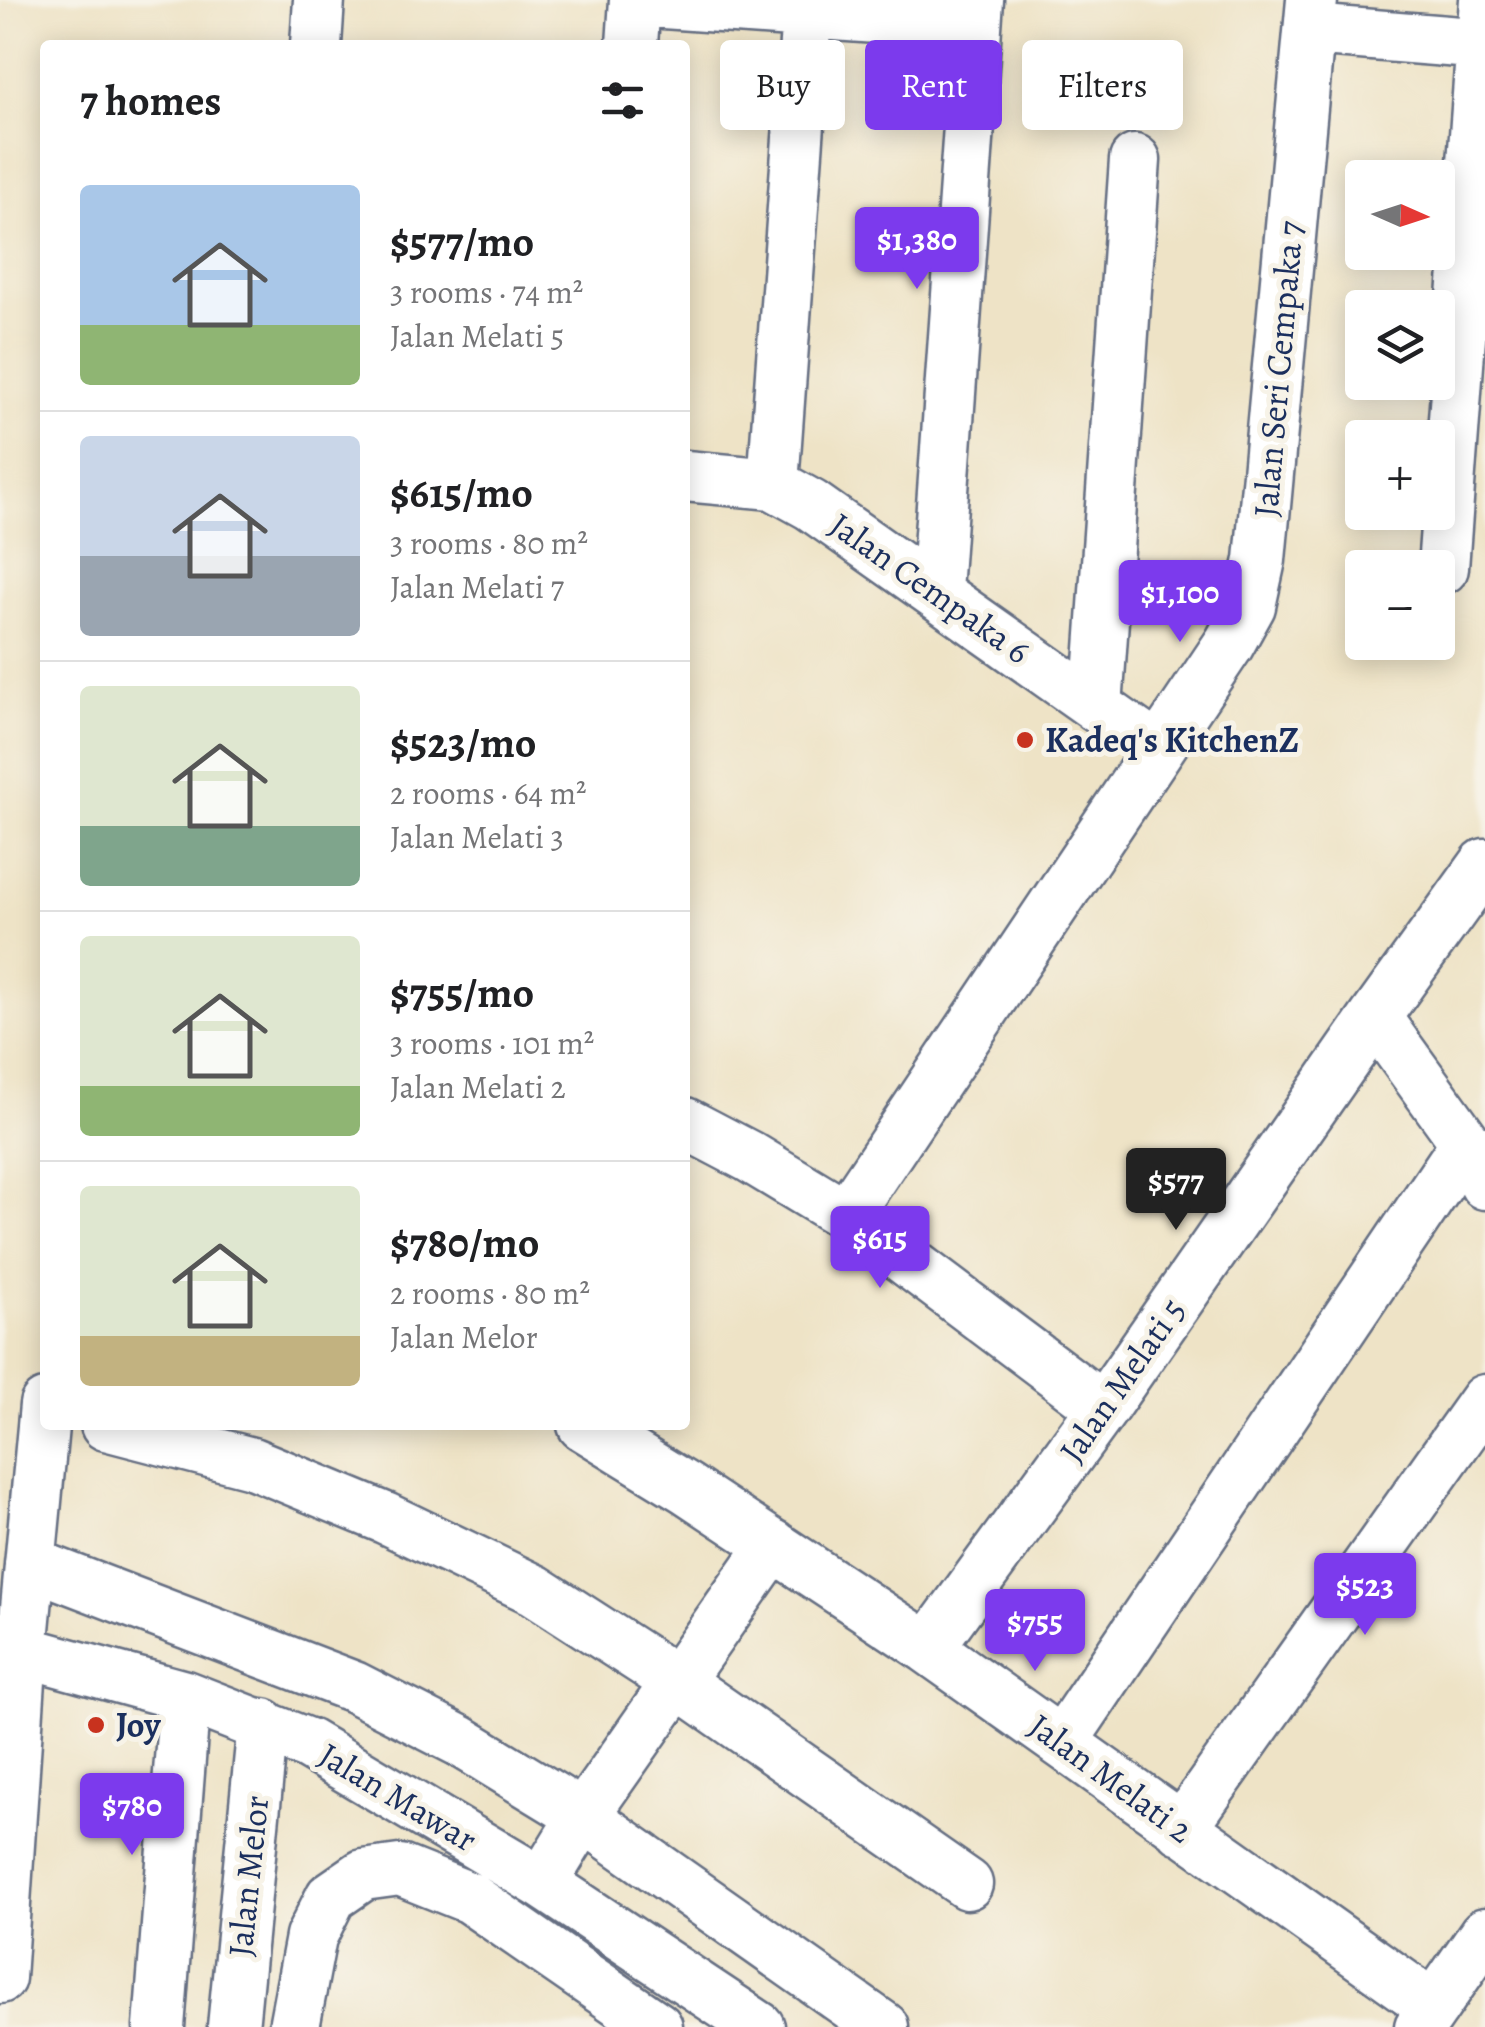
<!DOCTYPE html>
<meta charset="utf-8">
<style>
:root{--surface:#fff;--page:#f2f2f2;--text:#202124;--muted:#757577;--line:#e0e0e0;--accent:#7c3aed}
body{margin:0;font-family:Alegreya,serif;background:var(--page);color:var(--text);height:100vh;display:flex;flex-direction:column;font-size:38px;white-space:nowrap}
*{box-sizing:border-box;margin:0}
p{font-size:32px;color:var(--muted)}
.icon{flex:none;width:55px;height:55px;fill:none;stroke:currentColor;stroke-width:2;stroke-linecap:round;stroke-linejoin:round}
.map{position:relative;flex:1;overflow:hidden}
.details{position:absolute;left:40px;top:40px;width:650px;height:1390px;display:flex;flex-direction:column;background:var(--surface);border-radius:10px;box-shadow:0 5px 25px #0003}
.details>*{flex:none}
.guide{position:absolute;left:720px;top:40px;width:615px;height:90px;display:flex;gap:20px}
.needle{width:65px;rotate:93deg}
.buttons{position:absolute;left:1345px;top:160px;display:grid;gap:20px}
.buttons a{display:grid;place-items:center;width:110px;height:110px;border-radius:10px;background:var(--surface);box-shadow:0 5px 25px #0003;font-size:50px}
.price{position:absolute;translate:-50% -85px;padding:0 22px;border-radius:10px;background:var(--accent);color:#fff;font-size:32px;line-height:65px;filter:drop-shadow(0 2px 5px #0008)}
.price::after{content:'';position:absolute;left:50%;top:60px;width:30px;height:22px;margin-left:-15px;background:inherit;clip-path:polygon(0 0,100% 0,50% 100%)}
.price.selected{background:#222;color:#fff}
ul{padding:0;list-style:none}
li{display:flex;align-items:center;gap:30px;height:250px;padding:0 40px}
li+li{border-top:2px solid var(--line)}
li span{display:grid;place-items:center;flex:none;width:280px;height:200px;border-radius:10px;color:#555}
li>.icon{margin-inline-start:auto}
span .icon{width:120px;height:120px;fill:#fffc;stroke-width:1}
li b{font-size:42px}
h2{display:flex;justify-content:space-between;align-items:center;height:120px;padding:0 40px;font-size:42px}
.tag{padding:0 35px;border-radius:10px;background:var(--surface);box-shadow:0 5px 25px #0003;font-size:35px;line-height:90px}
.tag.selected{background:var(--accent);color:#fff}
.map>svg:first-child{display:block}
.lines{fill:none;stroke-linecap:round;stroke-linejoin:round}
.minor-casing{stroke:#656e82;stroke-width:55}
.minor{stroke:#fff;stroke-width:50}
.poi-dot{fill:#c8321e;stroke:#f7f3e8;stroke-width:4}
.labels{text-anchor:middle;stroke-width:10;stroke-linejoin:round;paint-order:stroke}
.street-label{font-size:35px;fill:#1b2f5e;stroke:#f7f3e8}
.poi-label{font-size:35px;font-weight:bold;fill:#1b2f5e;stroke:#f7f3e8;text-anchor:start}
</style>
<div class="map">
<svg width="1485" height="2027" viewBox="0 0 1485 2027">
<rect width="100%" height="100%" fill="#f7f3e8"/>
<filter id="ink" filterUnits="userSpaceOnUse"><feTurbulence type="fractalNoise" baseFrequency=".01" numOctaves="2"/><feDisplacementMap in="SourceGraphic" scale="20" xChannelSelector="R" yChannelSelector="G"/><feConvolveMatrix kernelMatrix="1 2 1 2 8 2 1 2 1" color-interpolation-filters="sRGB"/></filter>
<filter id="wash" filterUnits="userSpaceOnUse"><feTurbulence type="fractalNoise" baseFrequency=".0048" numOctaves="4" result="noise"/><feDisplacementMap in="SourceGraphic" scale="40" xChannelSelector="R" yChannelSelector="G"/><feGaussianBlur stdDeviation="2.25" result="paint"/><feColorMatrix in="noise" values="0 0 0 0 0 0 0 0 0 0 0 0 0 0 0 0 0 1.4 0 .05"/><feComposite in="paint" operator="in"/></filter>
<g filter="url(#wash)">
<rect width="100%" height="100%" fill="#eee3c6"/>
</g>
<g filter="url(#ink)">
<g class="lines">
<g class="minor-casing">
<path id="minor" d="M635,1L976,25
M1310,30L1485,44
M316,45L319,0
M632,45L635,0
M685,476L773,484L811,505L1157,749
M773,484L808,0
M1443,568L1485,0
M936,590L978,0
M1097,707L1135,160
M1375,1017L1466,1143L1485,1184
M685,1123L750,1157L846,1215L1103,1408
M846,1215L1229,644L1250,606L1260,560L1312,0
M106,1425L252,1463L385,1518L535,1590L676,1681L967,1884
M583,1425L686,1488L928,1648L1434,2007
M30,1563L354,1687L460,1741L583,1816L883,2027
M0,1648L22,1651L185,1696L308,1744L542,1883L759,2027
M928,1648L1103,1408L1375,1017L1485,864
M1062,1742L1466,1143
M1181,1829L1485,1400
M542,1883L583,1816L773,1545
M0,1978L22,1651L45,1405
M159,2027L185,1696
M233,2027L263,1724
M294,2027L311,1937L331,1897L363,1875L400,1870L470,1898L657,2027
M1420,2027L1485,1933"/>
</g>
<use href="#minor" class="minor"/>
</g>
</g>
<g class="poi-dot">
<circle cx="1025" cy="740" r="10"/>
<circle cx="96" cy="1725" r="10"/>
</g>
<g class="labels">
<g class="street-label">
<text transform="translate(1278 369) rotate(-85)" y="12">Jalan Seri Cempaka 7</text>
<text transform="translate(930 588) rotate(35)" y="12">Jalan Cempaka 6</text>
<text transform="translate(1122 1380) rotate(-55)" y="12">Jalan Melati 5</text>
<text transform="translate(1111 1778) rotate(36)" y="12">Jalan Melati 2</text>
<text transform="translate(398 1797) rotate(31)" y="12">Jalan Mawar</text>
<text transform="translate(248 1876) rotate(-84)" y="12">Jalan Melor</text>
</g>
<g class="poi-label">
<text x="1045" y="752">Kadeq's KitchenZ</text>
<text x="116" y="1737">Joy</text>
</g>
</g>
</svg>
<div class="buttons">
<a><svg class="needle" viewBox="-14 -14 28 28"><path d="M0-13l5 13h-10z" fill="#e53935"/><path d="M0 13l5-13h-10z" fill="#757577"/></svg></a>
<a><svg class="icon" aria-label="layers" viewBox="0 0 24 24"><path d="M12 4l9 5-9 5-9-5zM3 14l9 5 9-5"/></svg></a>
<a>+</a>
<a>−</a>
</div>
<b class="price" style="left:917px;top:292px">$1,380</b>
<b class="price" style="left:1180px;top:645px">$1,100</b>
<b class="price selected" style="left:1176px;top:1233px">$577</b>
<b class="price" style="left:880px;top:1291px">$615</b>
<b class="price" style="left:1365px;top:1638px">$523</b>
<b class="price" style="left:1035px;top:1674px">$755</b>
<b class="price" style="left:132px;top:1858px">$780</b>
<div class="guide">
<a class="tag">Buy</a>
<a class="tag selected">Rent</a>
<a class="tag">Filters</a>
</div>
<section class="details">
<h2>7 homes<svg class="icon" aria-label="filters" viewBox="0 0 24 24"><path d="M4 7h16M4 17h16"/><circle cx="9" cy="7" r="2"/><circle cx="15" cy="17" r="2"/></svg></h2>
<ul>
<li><span style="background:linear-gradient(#a9c7e8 70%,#8fb573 0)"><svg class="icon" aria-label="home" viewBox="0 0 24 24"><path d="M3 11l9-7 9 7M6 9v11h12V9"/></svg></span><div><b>$577/mo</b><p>3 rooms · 74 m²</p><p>Jalan Melati 5</p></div></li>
<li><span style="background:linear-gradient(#c9d6e8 60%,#9aa5b1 0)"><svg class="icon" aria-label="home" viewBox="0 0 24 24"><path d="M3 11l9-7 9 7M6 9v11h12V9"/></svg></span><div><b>$615/mo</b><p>3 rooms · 80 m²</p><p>Jalan Melati 7</p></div></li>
<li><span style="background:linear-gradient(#dfe7d0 70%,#7fa58c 0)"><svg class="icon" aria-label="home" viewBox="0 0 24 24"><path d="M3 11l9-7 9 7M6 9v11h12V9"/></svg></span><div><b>$523/mo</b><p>2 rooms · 64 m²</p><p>Jalan Melati 3</p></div></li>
<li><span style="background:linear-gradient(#dfe7d0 75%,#8fb573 0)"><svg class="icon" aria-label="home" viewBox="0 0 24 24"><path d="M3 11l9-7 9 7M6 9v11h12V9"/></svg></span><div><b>$755/mo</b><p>3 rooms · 101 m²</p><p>Jalan Melati 2</p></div></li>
<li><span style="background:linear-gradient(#dfe7d0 75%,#c2b280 0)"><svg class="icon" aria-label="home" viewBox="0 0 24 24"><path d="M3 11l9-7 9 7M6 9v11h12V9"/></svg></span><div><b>$780/mo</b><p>2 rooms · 80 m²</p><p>Jalan Melor</p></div></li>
</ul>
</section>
</div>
